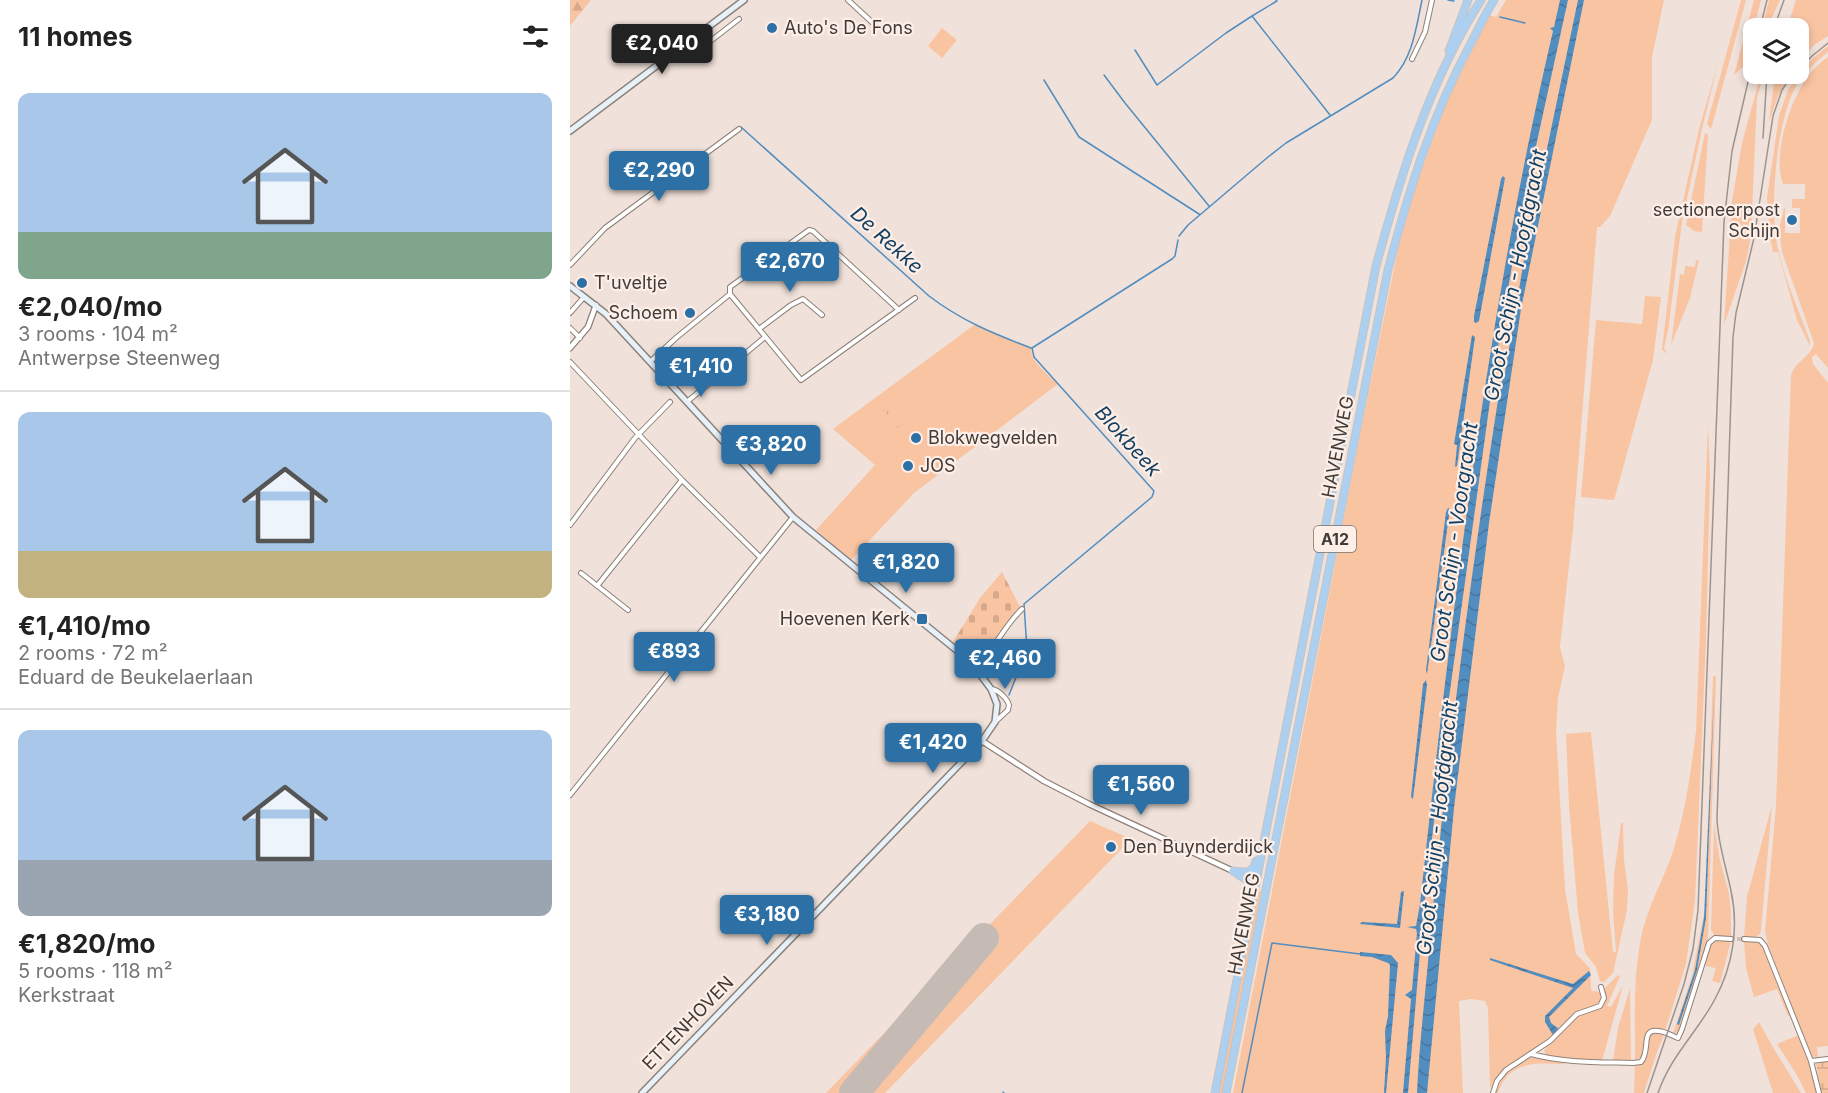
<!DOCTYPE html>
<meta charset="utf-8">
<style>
:root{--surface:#fff;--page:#f6f6f6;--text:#222;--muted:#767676;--line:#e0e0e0;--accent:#2d70a5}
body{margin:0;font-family:Inter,sans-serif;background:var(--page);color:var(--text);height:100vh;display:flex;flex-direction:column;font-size:22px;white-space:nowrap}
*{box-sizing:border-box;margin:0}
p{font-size:20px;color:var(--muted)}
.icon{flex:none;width:33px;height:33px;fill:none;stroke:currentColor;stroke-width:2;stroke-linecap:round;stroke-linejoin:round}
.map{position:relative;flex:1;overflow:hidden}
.panel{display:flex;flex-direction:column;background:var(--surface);width:570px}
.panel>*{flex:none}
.controls{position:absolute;left:1173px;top:18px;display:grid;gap:12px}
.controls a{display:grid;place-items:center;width:66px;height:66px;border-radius:12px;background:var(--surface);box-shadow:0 3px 9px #0003;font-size:30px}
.price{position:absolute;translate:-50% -51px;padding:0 14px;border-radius:6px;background:var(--accent);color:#fff;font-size:20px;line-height:39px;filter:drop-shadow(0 2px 3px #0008)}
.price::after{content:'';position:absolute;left:50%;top:36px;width:18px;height:14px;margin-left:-9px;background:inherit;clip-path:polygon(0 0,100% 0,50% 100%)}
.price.on{background:#222;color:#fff}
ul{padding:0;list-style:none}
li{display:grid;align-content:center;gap:12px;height:318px;padding:0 18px}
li+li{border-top:2px solid var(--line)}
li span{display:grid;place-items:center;height:186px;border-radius:12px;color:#555}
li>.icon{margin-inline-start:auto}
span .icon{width:108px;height:108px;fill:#fffc;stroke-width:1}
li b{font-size:26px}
h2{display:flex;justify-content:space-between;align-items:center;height:72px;padding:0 18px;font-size:26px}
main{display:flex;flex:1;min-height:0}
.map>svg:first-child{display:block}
.grass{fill:#f9c4a2}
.forest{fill:url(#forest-firs)}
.wetland{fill:url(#wetland-marsh)}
.cemetery{fill:url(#cemetery-stones)}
.park{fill:url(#park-tufts)}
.water{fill:url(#water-waves)}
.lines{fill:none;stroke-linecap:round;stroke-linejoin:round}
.stream{stroke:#528dc0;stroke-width:1.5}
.runway{stroke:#c6bab4;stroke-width:30}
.minor-tunnel{stroke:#cdc1ba;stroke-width:4;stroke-dasharray:4 2;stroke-linecap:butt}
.minor-casing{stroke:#8d8179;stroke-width:6}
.tertiary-casing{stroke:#8d8179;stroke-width:7}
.secondary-casing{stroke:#8d8179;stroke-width:8}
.motorway-casing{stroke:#c6c4c3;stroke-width:9}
.minor{stroke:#fff;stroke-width:4}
.tertiary{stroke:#fff;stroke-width:4.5}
.secondary{stroke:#e6f1fa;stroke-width:5}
.motorway{stroke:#add0f0;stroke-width:7}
.rail{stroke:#9d938d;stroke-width:1.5}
.poi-dot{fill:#2d70a5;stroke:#fdefe7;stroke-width:2}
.labels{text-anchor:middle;stroke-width:4.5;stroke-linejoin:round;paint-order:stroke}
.shield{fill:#fdefe7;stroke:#79716c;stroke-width:1.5}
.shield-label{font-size:16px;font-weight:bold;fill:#403b38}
.poi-label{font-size:18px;fill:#403b38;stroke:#fdefe7;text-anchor:start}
.street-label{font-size:18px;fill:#403b38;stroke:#fdefe7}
.water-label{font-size:20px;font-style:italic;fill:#134063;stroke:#fdefe7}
</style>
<main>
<section class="panel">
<h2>11 homes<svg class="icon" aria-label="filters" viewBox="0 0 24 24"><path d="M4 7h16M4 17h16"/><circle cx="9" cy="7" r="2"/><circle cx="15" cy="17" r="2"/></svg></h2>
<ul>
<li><span style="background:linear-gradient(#a9c7e8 75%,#7fa58c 0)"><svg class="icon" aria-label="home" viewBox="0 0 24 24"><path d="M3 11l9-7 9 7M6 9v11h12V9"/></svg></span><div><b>€2,040/mo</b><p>3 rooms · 104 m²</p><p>Antwerpse Steenweg</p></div></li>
<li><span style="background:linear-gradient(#a9c7e8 75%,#c2b280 0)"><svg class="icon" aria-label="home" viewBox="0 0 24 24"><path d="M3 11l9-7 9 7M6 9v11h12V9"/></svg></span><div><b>€1,410/mo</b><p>2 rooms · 72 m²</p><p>Eduard de Beukelaerlaan</p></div></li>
<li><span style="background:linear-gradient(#a9c7e8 70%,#9aa5b1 0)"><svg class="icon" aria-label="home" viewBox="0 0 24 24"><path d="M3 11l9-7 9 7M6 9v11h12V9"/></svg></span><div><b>€1,820/mo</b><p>5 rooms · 118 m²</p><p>Kerkstraat</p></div></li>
</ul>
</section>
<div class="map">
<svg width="1258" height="1093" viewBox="0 0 1258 1093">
<defs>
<pattern id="forest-firs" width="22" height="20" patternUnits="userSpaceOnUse" patternTransform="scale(1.5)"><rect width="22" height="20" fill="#f9c4a2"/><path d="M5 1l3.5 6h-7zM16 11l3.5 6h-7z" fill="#d6a98c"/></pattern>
<pattern id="wetland-marsh" width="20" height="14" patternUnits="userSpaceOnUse" patternTransform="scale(1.5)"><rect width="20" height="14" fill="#f9c4a2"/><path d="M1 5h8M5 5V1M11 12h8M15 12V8" fill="none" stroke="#d6a98c"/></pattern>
<pattern id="cemetery-stones" width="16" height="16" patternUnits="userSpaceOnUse" patternTransform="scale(1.5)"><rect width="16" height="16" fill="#f9c4a2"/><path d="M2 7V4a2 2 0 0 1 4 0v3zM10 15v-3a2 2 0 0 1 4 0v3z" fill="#d6a98c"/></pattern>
<pattern id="park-tufts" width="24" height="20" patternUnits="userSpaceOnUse" patternTransform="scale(1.5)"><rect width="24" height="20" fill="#f9c4a2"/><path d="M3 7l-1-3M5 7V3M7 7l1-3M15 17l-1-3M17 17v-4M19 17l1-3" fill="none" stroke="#d6a98c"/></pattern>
<pattern id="water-waves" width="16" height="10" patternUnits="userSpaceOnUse" patternTransform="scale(1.5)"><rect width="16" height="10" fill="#528dc0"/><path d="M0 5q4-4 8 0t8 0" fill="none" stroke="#45749d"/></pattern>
</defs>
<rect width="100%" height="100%" fill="#f0e2da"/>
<path class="grass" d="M936,0H1094L1082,57V120L1040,216L1030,227H1027L1003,529L990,647L995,666L988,698L986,730L995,889L1006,954L1020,968L1021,989L1022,991L1030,992L1032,998L1030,1005L1033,1006L1035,988L1048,975L1050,976L1037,1006L1041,1007L1053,985L1032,1061L977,1056L974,1051L977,1047L973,1043C953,1056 930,1067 920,1089L918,1008L915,1001L901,999L889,1001L893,1093H663L788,445L828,249L846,185L872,114L888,76L919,15L926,17Z
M1171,0H1176L1141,129L1137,124Z
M1184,0H1191L1174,66L1164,75Z
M1199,0H1210L1197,28H1192Z
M1226,0H1258V36L1244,45L1229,62L1228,28H1217Z
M372,28L387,40L372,58L358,46Z
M1258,46V52C1245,62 1232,75 1224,90C1206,126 1199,210 1208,249C1215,280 1229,311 1240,341V346L1227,320L1208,252H1203L1200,236L1197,198L1209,116L1218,90L1227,77L1243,58Z
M1258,57V368L1246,354L1242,357L1243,364L1258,383V1046L1247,1047L1248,1058L1241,1056L1198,945L1195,931L1206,806L1221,376C1224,362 1242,356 1244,343L1212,252L1209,229L1214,208H1215V233H1230V208H1222V199H1235V184H1213C1202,156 1220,100 1238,76C1243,69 1251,62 1258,57Z
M1148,63L1132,129L1112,222L1098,331L1094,348L1098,354L1092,350L1105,237L1129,129Z
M1191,74H1194L1187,97L1181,236L1176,261L1154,325L1162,201L1172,143Z
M1205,74H1220L1208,96L1199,122Z
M1135,133L1138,135L1132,232L1124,231L1116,225Z
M1126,260H1129L1120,298L1101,345L1110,274L1114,275L1115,266L1125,267Z
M1075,296L1091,297L1083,360L1044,500L1011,497L1026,320L1072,324Z
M404,325L461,348C460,362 479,375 488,384L344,493L281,560L246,530L305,465L263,429Z
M1138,425L1140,472L1136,639L1125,901L1116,964L1095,1031L1085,1028L1076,1033L1073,1055L1065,1061C1065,1020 1063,978 1071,938C1077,906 1095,878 1104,848C1116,810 1121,770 1126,731Z
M1143,676H1146L1138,939L1111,1028L1108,1033H1103L1122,976L1135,908Z
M1021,732L1043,952H1046L1043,911L1044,875L1051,823H1053L1054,860L1058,891L1057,910L1043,973L1034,982L1030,981L1026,967L1015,953L1008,913L999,805L996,734Z
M1202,805L1191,930L1190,934L1186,937H1174L1177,897Z
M520,821L561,839L315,1093H256Z
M1144,823L1149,856L1159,894L1161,912V937L1145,936L1141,930Z
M689,890L691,892L653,1093H648Z
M1145,941H1161L1150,983L1142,981L1146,968L1135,966L1141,945Z
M1174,941H1185L1191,944L1221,1015L1218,1016L1207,989L1184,997L1176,968Z
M1060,988L1061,1061H1043L1048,1028Z
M1189,1022L1204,1049L1231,1093H1203L1183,1029Z
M1083,1033L1094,1035L1087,1052L1074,1093H1064L1065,1065C1087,1060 1071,1043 1083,1033Z
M1229,1035L1240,1062L1247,1093H1236L1228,1077L1207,1044Z
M959,1057L994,1063V1064C966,1063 939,1060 928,1093H926C932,1075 943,1067 959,1057Z"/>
<path class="forest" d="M0,0H21L0,26Z"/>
<path class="wetland" d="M1258,1061V1093H1251L1246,1064Z"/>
<path class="cemetery" d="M432,572L450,607L440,619L412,660L407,661L383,642L410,598Z"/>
<path class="park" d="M323,396L340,418L328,428L310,406Z"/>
<path class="water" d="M990,0H998L950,219L925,365L874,734L853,917L838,1093H833L841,999L835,995L842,990L847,933L846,929L837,927L846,926L850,904C882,612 916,317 983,31L980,28L984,27Z
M1008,0H1014L951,309L919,523L884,808L857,1093H847C849,1049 854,1006 858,962C875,769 900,578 930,387L935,372L955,254Z
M933,176L935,178L909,321L906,323L904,322V316L931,179Z
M902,335L905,337L887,466L885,467L887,445L884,444Z
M878,508L880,509L857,674L856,670L876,512Z
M856,680L857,685L843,799L841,797L853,684Z
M1144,692L1136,918L1127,970L1109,1025L1107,1024L1125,970L1134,918Z
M834,891L830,928L790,924L792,922L827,924L831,892Z
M790,952L821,955L828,963L816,1093H814L816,1057L815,1031L818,1016L820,965L818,963L802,957L790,956Z
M920,958L1003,984L1019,971L1021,975L979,1017L981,1023L989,1029L983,1035L975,1022V1016L1003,988L920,960Z"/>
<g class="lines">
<path class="stream" d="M706,0L707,1L682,16L760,115
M878,0L884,1
M930,17L955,23
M565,50L587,85L656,33L682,16
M534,75L555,103L639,206
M474,80L509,137L629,214
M171,127L359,296C392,321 422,333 461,348
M609,236L618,225L698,157L716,143L823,78C843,57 846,28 852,0
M439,695L457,650L454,604L582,497L584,491L464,357L462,348L602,259L605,256L608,240
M433,1092L434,1093
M672,1093L702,943L790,954"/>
<path class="runway" d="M284,1093L414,938"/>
<path class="minor-tunnel" d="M1161,939H1174"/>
<g class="minor-casing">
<path id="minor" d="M278,0L305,25
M105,51L110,56L116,60L169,19
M842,59L855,32L862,0
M0,265L35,228L169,129
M160,294L231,380L345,298
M0,313L14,297
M0,328L10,338
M189,329L221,305L233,299L252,315
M81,361L107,337L160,294V287L239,230L243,231L329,310
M0,362L112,480L190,557
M118,401L195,337
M0,525L65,438L100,402
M11,573L58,610
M27,586L112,480
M405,668C424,651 433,627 452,609
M422,689C428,690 437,698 439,705L438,710L425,722
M0,795L223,517
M1174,939L1190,940L1195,946L1241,1061L1249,1093
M961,1054C995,1063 1028,1062 1063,1063L1071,1062C1081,1051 1070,1028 1088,1031C1095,1031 1102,1036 1108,1038L1112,1029L1139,943L1145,938L1161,939
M1241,1061L1258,1059
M923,1093L927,1081L936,1070L980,1041L1007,1014L1030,1006L1034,998L1031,987"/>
</g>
<g class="tertiary-casing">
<path id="tertiary" d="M0,348L18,327L26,305
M412,741L474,781L519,804L663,871"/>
</g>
<g class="secondary-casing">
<path id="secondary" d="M0,131L174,0
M0,286L36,314L223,517L401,662L421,689L427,704L425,722L412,741L72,1093"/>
</g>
<g class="motorway-casing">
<path id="motorway" d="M879,51L898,0
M663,871C674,872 683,875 686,861
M666,873L680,882L679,894
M645,1093L806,266C831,174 859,82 911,0
M656,1093L818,270C839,190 861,118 900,45C908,30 915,14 924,0"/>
</g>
<use href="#minor" class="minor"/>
<use href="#tertiary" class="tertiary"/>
<use href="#secondary" class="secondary"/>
<use href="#motorway" class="motorway"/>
<path class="rail" d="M1190,28L1197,0
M1204,28L1214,0
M1228,71L1242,56L1258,43
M1193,138L1197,74
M1077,1093L1114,984L1123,949L1128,910L1154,222L1162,151L1184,56
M1088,1093C1101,1055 1127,1033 1145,999C1163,966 1169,927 1161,891C1156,866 1148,844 1147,819L1163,337L1166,313L1184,238L1203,116L1212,90L1223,74"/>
</g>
<g class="poi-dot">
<circle cx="202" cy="28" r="6"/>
<circle cx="1222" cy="220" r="6"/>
<circle cx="12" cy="283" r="6"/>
<circle cx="120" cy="313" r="6"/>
<circle cx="346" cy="438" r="6"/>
<circle cx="338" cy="466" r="6"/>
<rect x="346" y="613" width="12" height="12" rx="3"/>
<circle cx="541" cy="847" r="6"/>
</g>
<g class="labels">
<rect class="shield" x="744" y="526" width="42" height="26" rx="4.5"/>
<g class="shield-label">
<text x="765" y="545">A12</text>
</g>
<g class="poi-label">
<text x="214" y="34">Auto's De Fons</text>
<text x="1210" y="216" text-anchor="end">sectioneerpost<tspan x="1210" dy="21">Schijn</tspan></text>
<text x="24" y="289">T'uveltje</text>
<text x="108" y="319" text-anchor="end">Schoem</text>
<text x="358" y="444">Blokwegvelden</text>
<text x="350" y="472">JOS</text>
<text x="340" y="625" text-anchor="end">Hoevenen Kerk</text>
<text x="553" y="853">Den Buynderdijck</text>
</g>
<g class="street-label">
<text transform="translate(768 447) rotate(-79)" y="6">HAVENWEG</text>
<text transform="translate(674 924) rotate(-79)" y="6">HAVENWEG</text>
<text transform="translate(118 1023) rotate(-46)" y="6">ETTENHOVEN</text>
</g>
<g class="water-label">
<text transform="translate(317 240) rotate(42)" y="7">De Rekke</text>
<text transform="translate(945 275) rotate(-79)" y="7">Groot Schijn - Hoofdgracht</text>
<text transform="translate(558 441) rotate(48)" y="7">Blokbeek</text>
<text transform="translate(884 542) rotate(-82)" y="7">Groot Schijn - Voorgracht</text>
<text transform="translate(867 828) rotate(-84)" y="7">Groot Schijn - Hoofdgracht</text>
</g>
</g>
</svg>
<div class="controls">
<a><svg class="icon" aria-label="layers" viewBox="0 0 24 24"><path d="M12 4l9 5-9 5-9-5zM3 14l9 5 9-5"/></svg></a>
</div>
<b class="price on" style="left:92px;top:75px">€2,040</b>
<b class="price" style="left:89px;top:202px">€2,290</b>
<b class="price" style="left:220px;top:293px">€2,670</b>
<b class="price" style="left:131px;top:398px">€1,410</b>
<b class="price" style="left:201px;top:476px">€3,820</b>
<b class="price" style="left:336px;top:594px">€1,820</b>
<b class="price" style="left:104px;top:683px">€893</b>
<b class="price" style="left:435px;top:690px">€2,460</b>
<b class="price" style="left:363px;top:774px">€1,420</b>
<b class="price" style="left:571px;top:816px">€1,560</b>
<b class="price" style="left:197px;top:946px">€3,180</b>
</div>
</main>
